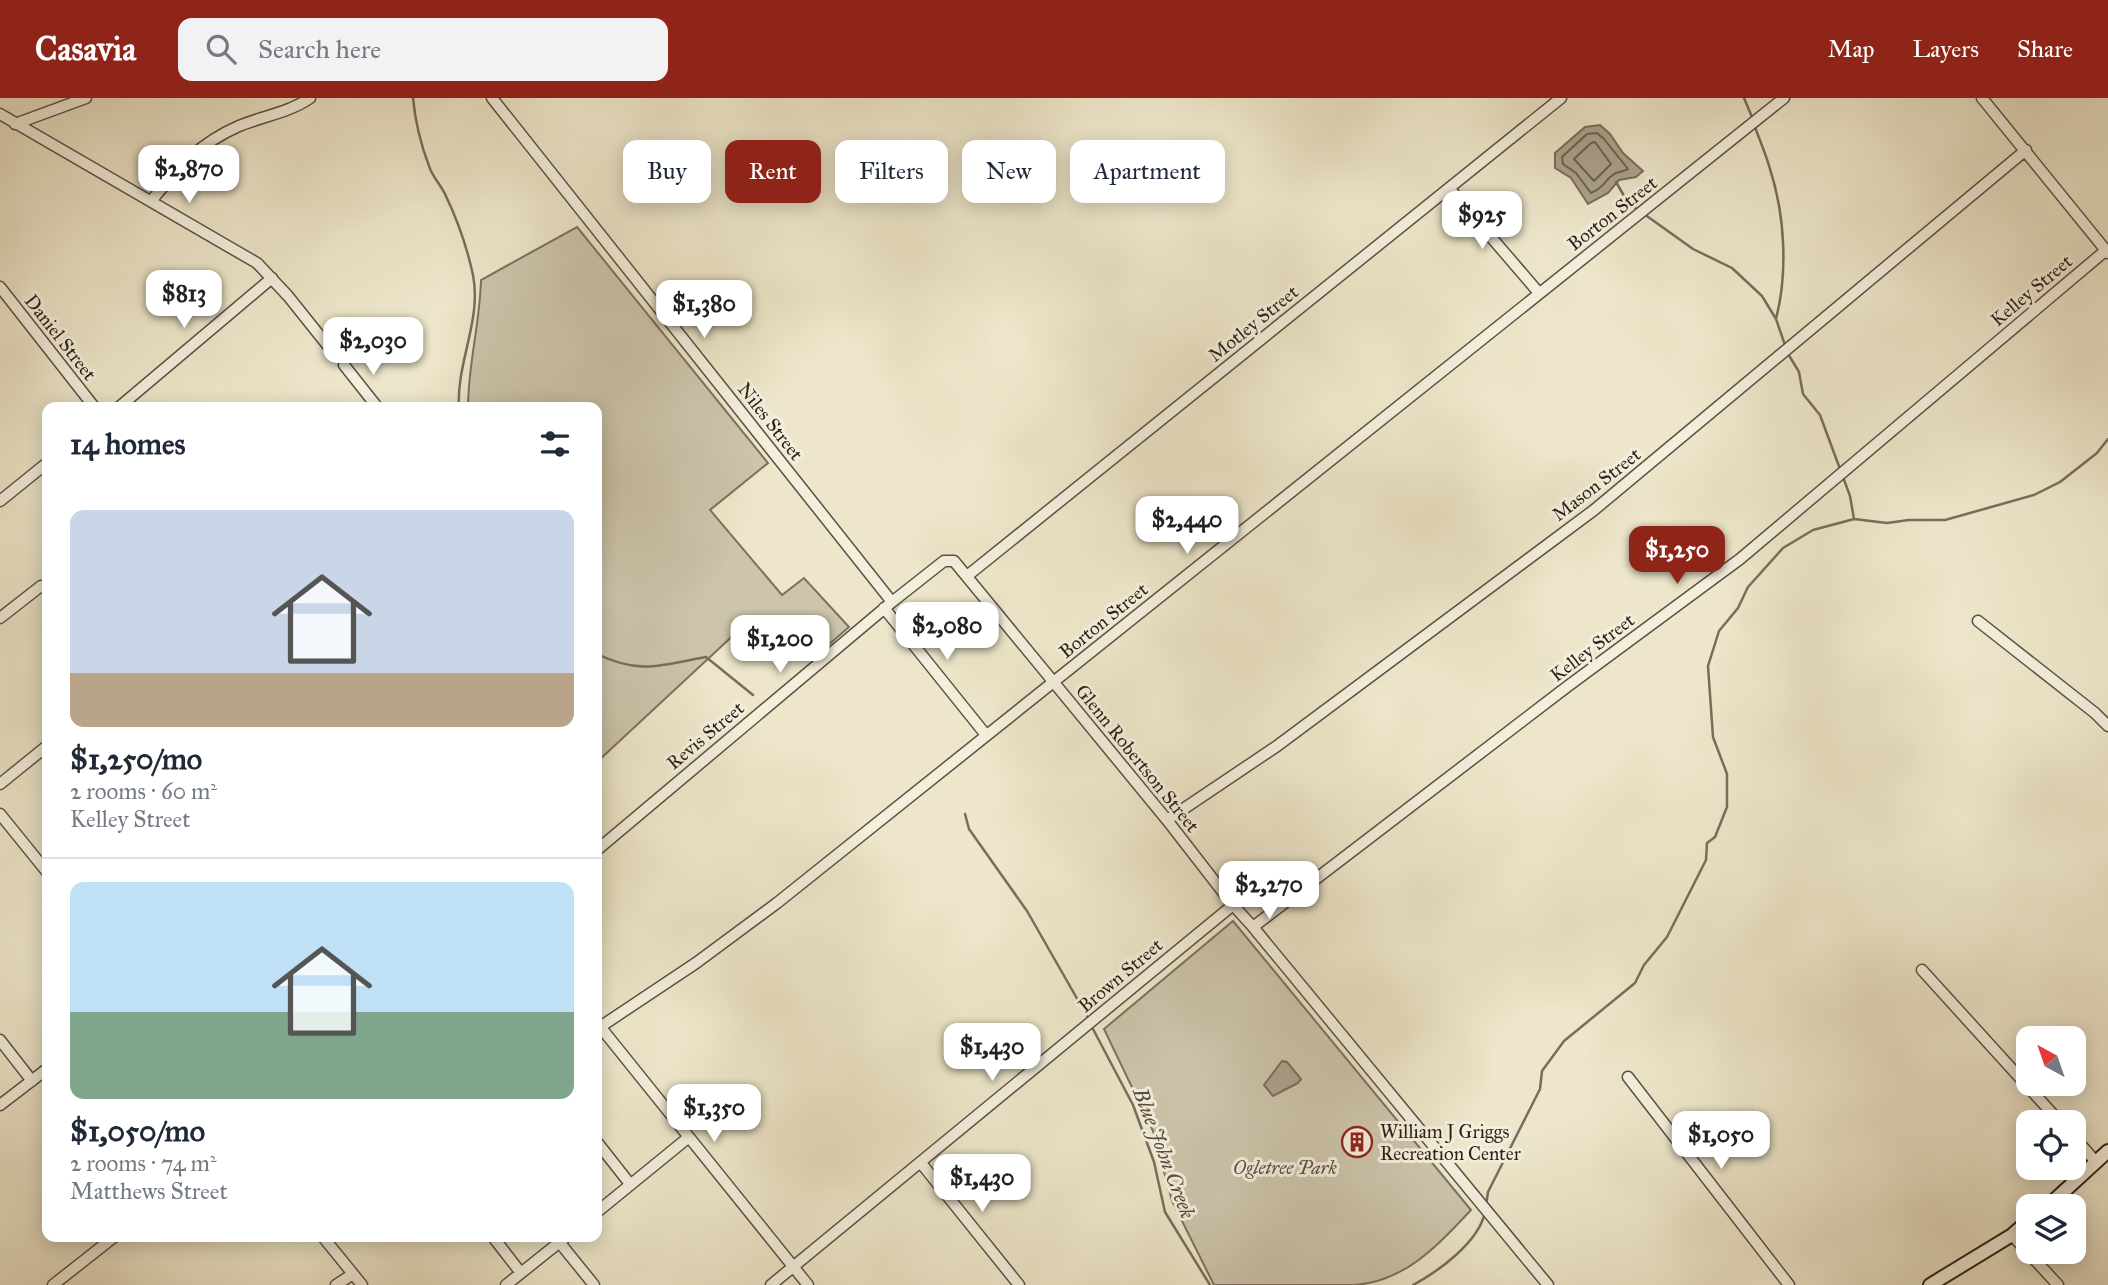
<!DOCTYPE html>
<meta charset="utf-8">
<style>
:root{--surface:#fff;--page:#f2f2f3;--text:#1f2937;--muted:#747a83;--line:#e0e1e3;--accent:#8f2418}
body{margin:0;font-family:"IM FELL Great Primer",serif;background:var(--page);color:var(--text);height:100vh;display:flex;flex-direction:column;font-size:26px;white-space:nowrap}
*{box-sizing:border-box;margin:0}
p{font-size:23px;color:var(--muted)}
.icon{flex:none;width:38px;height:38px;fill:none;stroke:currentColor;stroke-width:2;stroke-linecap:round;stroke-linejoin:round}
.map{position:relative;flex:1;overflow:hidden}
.sheet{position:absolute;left:42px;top:304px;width:560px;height:840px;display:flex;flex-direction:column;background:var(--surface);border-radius:14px;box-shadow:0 4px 18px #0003}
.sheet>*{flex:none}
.guide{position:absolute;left:623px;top:42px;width:665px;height:63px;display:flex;gap:14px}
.needle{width:46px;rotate:320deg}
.fabs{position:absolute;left:2016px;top:928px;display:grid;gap:14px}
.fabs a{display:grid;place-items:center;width:70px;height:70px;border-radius:14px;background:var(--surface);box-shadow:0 4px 18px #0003;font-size:35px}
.price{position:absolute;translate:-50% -60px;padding:0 16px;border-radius:14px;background:#fff;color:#222;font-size:23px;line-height:46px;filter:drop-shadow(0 2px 4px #0008)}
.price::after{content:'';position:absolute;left:50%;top:42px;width:21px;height:16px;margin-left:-10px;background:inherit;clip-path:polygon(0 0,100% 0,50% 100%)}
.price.on{background:var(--accent);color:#fff}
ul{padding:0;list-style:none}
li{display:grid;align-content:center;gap:14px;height:371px;padding:0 28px}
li+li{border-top:2px solid var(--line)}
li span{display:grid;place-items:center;height:217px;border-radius:14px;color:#555}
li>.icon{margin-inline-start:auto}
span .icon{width:126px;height:126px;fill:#fffc;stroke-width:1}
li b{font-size:30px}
h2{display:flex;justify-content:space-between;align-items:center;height:84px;padding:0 28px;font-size:30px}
.tag{padding:0 24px;border-radius:14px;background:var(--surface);box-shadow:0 4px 18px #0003;font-size:24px;line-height:63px}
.tag.on{background:var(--accent);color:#fff}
header{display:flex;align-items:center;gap:42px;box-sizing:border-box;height:98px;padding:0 35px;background:var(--accent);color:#fff}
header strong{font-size:33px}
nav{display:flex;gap:38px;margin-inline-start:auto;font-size:24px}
.search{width:490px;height:63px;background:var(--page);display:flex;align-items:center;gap:18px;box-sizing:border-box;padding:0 24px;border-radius:14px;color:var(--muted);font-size:26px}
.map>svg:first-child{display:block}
.green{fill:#ccc4ab;stroke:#7c7160;stroke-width:2}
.water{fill:#aba28d;stroke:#786d5d;stroke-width:2}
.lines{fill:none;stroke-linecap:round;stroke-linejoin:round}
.shore{stroke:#6c6052;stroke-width:2}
.stream{stroke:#786d5d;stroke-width:2.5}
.street-casing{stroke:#5c5043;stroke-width:13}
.secondary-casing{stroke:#2c1e16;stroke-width:16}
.street{stroke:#f3efdd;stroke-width:10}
.secondary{stroke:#f3efdd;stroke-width:12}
.labels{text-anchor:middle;stroke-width:6;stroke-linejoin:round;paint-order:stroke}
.street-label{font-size:19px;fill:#2c1e16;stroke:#f3efdd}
.poi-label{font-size:19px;fill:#2c1e16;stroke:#f3efdd;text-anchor:start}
.park-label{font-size:19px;font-style:italic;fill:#5c5043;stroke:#f3efdd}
.water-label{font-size:21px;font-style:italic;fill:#584c40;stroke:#f3efdd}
</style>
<header>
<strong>Casavia</strong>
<div class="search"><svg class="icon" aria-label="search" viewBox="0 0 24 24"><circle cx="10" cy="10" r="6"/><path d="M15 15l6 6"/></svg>Search here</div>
<nav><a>Map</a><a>Layers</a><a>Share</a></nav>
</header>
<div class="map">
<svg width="2108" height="1187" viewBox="0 0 2108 1187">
<rect width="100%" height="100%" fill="#ede6ca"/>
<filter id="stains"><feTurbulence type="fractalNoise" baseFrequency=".00286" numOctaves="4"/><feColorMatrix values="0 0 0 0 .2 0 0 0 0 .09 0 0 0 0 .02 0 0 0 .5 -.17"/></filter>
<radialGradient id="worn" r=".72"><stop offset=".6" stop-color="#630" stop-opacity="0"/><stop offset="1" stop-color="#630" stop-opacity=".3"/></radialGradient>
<path class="green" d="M577,129L768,365L710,412L782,497L804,480L849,529L812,561L791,538L753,519L597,664V310H468C468,266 480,225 481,182Z
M1233,823L1471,1112C1438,1147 1406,1183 1355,1187H1214L1172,1103L1153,1033L1104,931Z"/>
<path class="water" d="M1600,27L1610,36L1623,55L1643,73L1636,79L1619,82L1608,95L1588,106L1571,80L1555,70V55L1585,29Z
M1282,963L1287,964L1301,981L1298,985L1273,998L1264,987Z"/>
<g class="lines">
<path class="shore" d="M1597,35L1604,41L1628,71C1624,73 1620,74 1616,75C1605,80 1606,89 1591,95L1576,75L1563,66L1562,59L1587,36Z
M1595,44L1611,66L1594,83L1574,61L1591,45Z"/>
<path class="stream" d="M413,0C415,22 421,47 429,68C432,78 440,86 445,96C457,121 467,149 473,177C482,222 456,265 459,310
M1744,0L1752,19
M1754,26C1759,41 1766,56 1770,71C1785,118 1788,174 1776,221
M1616,84L1627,103L1638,112
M1644,116L1693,151L1732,170L1762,198L1776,221L1785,247
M1787,254L1799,274L1803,296L1820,317L1850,398L1854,421
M597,556C640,577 662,567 706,559L753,597
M965,716L969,731L1027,813L1087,918
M1093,931L1133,1007L1154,1064L1165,1114L1210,1187
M1486,1107L1488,1094L1540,991L1542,973L1564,943L1635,885L1644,867L1667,839L1706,762L1707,745L1715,739L1727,709V676L1713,639L1708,568L1719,533L1738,510L1748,489L1783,450L1813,432L1854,421L1887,425L1909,422H1945L2034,397L2060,384L2097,355L2108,341
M1413,1187C1439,1173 1479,1144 1485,1114"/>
<g class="street-casing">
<path id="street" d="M492,0L892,504
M1982,0L2108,155
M0,16L257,165L288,198L332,253
M15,26L86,0
M1449,90L1539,195
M152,102C179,69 198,46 239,28C263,18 288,15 310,0
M0,189L95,310
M344,267L378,310
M118,310L272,180
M0,403L47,365
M967,478L1561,0
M884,510L986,637
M0,520L41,488
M1978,523L2095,615L2108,628
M0,686L47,648
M0,716L47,774
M1167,722L1277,648L1594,412L2026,52
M597,752L892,504L944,463H954L1167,722L1233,807L1253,829L1548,1187
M1253,829L1568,588L1740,461L2105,153
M1922,872L2060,1024
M598,926L808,1187
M600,929L696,865L777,805L1784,0
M0,942L32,983
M1628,979L1789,1187
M0,1007L47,971
M2074,1039L2096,1064
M597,1044L630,1086
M921,1065L1019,1187
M597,1114L689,1039
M2012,1137L2058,1187
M323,1139L362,1187
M493,1139L521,1175
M560,1145L594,1187
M53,1187L114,1139
M336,1187L353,1176
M506,1187L566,1139
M771,1187L1233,807"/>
</g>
<g class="secondary-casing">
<path id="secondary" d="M2048,1108L2108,1053
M1930,1187L2012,1137L2028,1123"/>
</g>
<use href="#street" class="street"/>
<use href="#secondary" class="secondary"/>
</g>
<defs>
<g id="building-ring" transform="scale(1.575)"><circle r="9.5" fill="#f3efdd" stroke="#8f2418" stroke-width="1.5"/><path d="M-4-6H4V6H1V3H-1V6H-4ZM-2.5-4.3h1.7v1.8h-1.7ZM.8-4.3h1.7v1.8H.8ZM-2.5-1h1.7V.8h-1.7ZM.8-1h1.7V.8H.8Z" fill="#8f2418"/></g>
</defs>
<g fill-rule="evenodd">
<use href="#building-ring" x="1357" y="1044"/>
</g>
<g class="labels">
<g class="street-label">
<text transform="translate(1612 115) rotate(-38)" y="7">Borton Street</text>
<text transform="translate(2031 192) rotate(-40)" y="7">Kelley Street</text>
<text transform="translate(1253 225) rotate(-39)" y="7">Motley Street</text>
<text transform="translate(61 239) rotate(52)" y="7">Daniel Street</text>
<text transform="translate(771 323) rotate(52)" y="7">Niles Street</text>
<text transform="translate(1596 386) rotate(-38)" y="7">Mason Street</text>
<text transform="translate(1103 522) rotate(-39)" y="7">Borton Street</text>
<text transform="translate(1592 549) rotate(-37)" y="7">Kelley Street</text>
<text transform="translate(705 637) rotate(-40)" y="7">Revis Street</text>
<text transform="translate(1138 660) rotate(51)" y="7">Glenn Robertson Street</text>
<text transform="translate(1120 877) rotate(-40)" y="7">Brown Street</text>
</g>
<g class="poi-label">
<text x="1380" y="1040">William J Griggs<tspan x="1380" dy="22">Recreation Center</tspan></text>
</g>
<g class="park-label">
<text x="1285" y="1076">Ogletree Park</text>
</g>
<g class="water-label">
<text transform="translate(1164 1055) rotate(69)" y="7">Blue John Creek</text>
</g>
</g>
<rect width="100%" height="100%" filter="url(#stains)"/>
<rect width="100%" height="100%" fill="url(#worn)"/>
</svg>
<div class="fabs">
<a><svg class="needle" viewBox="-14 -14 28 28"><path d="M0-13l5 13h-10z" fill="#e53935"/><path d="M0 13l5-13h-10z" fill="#747a83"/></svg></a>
<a><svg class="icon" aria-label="locate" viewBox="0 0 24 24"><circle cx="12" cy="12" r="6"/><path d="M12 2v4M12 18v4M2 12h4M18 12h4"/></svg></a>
<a><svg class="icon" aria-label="layers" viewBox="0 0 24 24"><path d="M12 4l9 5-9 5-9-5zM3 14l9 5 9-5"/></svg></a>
</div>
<b class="price" style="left:189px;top:107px">$2,870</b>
<b class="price" style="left:1482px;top:153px">$925</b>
<b class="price" style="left:184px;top:232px">$813</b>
<b class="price" style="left:704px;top:242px">$1,380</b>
<b class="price" style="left:373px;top:279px">$2,030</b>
<b class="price" style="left:1187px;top:458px">$2,440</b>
<b class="price on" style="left:1677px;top:488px">$1,250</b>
<b class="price" style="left:947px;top:564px">$2,080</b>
<b class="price" style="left:780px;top:577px">$1,200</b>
<b class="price" style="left:1269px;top:823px">$2,270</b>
<b class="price" style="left:992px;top:985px">$1,430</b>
<b class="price" style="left:714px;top:1046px">$1,350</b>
<b class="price" style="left:1721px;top:1073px">$1,050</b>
<b class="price" style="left:982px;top:1116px">$1,430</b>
<div class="guide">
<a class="tag">Buy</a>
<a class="tag on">Rent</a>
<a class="tag">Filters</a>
<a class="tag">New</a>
<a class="tag">Apartment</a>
</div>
<section class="sheet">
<h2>14 homes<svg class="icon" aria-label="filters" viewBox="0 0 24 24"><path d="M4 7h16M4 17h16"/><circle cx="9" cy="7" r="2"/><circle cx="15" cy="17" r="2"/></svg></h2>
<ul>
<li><span style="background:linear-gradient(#c9d6e8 75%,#b9a48a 0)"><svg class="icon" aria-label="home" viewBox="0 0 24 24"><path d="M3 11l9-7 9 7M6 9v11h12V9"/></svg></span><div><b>$1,250/mo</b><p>2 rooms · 60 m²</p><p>Kelley Street</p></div></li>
<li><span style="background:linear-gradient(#bfe0f5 60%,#7fa58c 0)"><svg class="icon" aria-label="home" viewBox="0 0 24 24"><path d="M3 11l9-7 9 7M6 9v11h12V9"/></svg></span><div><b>$1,050/mo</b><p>2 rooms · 74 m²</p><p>Matthews Street</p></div></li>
</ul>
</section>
</div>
